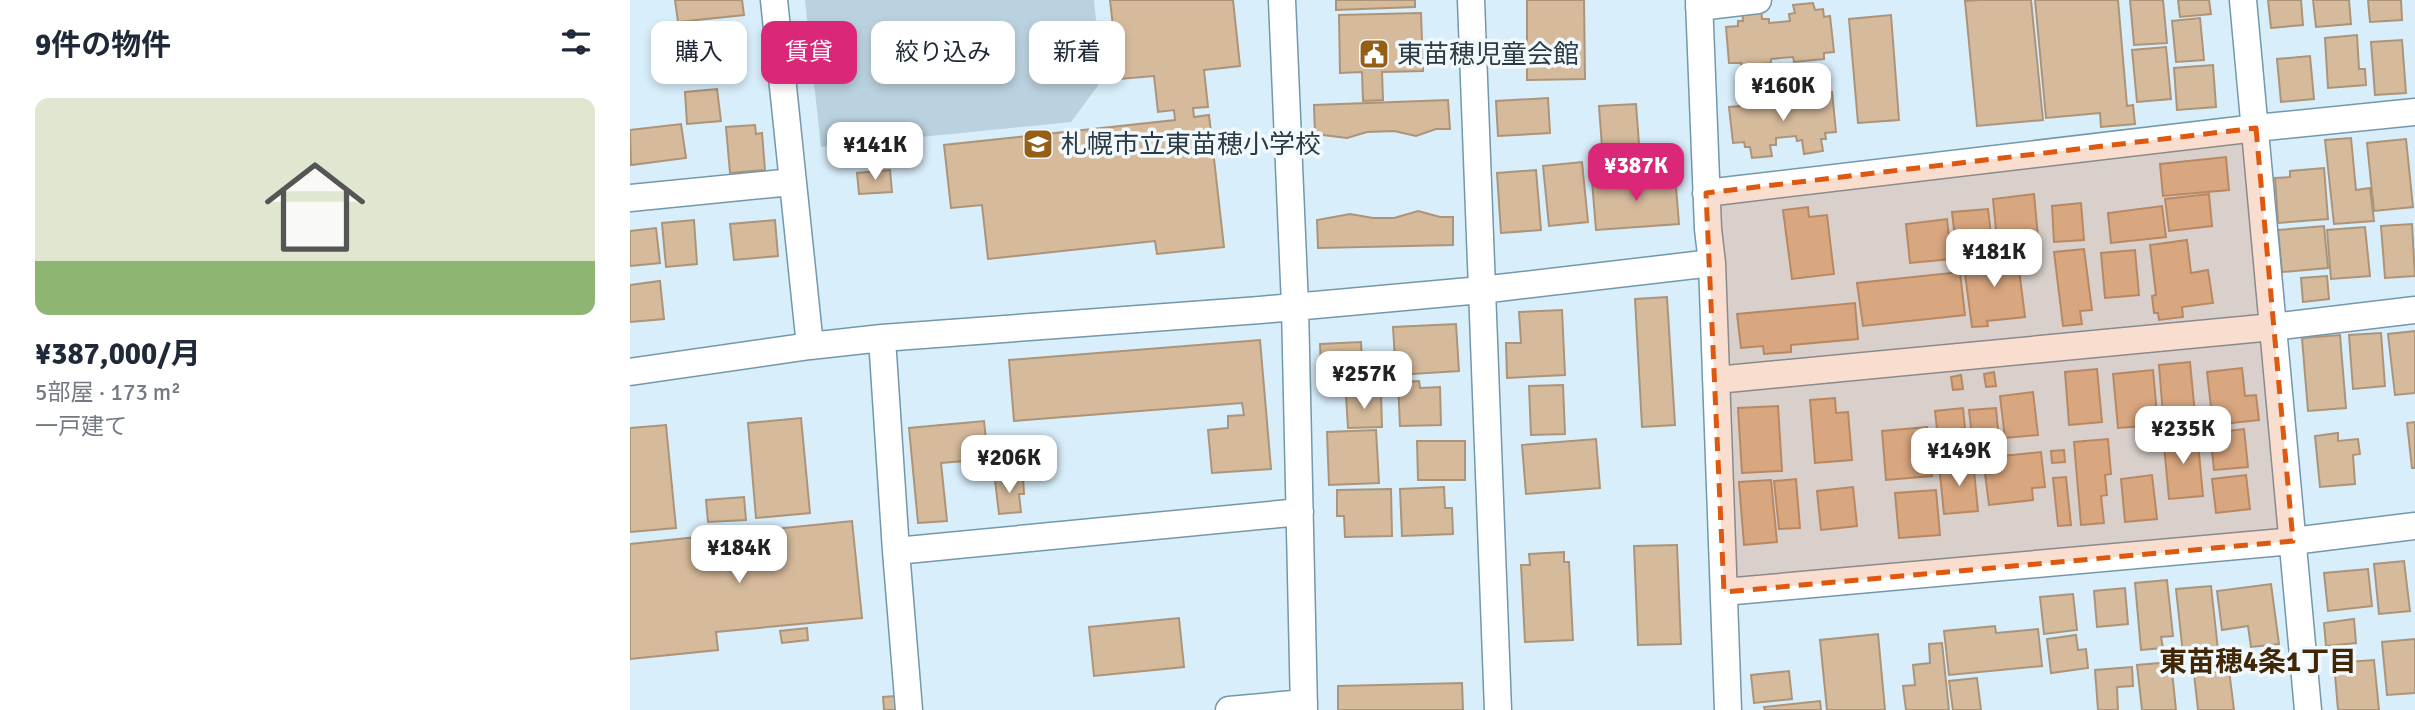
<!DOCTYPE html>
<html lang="ja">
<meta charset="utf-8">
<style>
:root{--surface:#fff;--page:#f2f2f3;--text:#1f2937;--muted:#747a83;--line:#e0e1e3;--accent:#db2777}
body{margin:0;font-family:Signika,"Noto Sans JP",sans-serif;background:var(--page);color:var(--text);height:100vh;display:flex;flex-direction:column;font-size:26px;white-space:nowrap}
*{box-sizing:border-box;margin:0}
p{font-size:23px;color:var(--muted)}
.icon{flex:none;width:38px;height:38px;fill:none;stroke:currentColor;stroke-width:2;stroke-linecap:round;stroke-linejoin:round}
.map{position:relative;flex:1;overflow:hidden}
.panel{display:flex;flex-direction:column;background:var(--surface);width:630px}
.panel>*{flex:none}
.guide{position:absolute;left:21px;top:21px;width:665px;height:63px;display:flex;gap:14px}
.price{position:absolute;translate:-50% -60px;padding:0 16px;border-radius:14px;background:#fff;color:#222;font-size:23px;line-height:46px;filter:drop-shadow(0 2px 4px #0008)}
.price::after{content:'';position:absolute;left:50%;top:42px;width:21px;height:16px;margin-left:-10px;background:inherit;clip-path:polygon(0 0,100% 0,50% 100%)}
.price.on{background:var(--accent);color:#fff}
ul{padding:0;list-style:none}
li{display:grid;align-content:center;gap:14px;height:371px;padding:0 35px}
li+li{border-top:2px solid var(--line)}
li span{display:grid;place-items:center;height:217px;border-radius:14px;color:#555}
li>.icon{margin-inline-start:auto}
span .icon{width:126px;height:126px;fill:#fffc;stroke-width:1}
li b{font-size:30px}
h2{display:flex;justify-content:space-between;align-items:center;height:84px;padding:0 35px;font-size:30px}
.pill{padding:0 24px;border-radius:14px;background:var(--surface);box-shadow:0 4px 10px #0003;font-size:24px;line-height:63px}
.pill.on{background:var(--accent);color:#fff}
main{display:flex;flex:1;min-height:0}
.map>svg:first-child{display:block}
.green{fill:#bad1df}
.building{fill:#d6ba9c;stroke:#ad9478;stroke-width:2}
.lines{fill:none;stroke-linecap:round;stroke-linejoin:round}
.minor-casing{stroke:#7497ab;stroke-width:29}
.minor{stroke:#fff;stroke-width:26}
.marked{fill:#df580f;fill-opacity:0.2;stroke:#df580f;stroke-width:5;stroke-dasharray:14 9;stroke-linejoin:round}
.labels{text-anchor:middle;stroke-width:7;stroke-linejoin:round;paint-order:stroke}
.poi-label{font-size:26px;fill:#2c3b43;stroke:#f1f9fd;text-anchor:start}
.neighbourhood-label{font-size:28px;font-weight:bold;fill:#412705;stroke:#f1f9fd}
</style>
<main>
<section class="panel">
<h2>9件の物件<svg class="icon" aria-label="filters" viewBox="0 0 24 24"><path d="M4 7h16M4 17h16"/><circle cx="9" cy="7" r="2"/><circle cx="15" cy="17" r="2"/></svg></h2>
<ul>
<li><span style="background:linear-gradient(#dfe7d0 75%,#8fb573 0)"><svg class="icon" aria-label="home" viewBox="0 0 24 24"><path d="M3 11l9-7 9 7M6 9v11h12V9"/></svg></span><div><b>¥387,000/月</b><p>5部屋 · 173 m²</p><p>一戸建て</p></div></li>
</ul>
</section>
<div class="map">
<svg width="1785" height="710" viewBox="0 0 1785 710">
<rect width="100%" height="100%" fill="#d8eefb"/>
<path class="green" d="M175,0H464L472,80L441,122L191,147Z"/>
<path class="building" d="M45,0H112L114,15L48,22Z
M480,0H603L610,66L574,70L578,107L563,108L564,117L579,115L594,247L527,254L525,241L358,259L352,205L321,208L314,145L545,120L544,110L528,112L524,76L489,79Z
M706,0H785V7L706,10Z
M897,0H954L955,79L897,80Z
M1350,0H1401L1413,120L1347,126L1335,1Z
M1405,0H1488L1497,106L1503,105L1505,124L1471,127L1470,113L1416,118Z
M1500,0H1533L1537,43L1504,45Z
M1548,0H1579L1581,14L1550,17Z
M1638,0H1671L1673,25L1641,28Z
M1683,0H1719L1721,24L1686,27Z
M1738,0H1771L1772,20L1740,22Z
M1183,3L1185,10L1193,9L1194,17L1200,16L1204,52L1194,53V59L1164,62L1163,57L1141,59V63L1111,66V63H1099L1096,27L1108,26V21H1113L1112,10L1131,8L1132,19H1139V23L1160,21L1159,14L1165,13L1163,5Z
M791,13L793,71L752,72L753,100L733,101L732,72L710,73L709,15Z
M1261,15L1269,120L1228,123L1219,19Z
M1570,18L1574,60L1546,62L1542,21Z
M84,32L86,57L102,56L103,70L51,75L48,35Z
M1727,35L1729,69H1735L1736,85L1698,88L1695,38Z
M1772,40L1776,93L1745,95L1741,42Z
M1536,47L1541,99L1507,102L1502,50Z
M1680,56L1684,99L1651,102L1647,59Z
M1583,65L1586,107L1547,110L1544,68Z
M87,89L91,121L57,124L55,92Z
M1202,92L1206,132L1195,133L1196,139H1191L1193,151L1174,154L1172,140L1167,141L1166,136L1146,138V145H1140L1142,156L1122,158L1120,147H1115L1114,142L1103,143L1099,107L1110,106L1109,101L1141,98V103L1163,101L1162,97Z
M918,98L920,133L868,136L866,101Z
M818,100L820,129H806L786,136L764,131L737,132L717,138L685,134L684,105Z
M1006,104L1009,144L972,147L969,106Z
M51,124L56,158L1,165L0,130Z
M125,125L126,134L132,133L135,170L100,173L96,127Z
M1721,138L1726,190L1740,188L1744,221L1704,224L1695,140Z
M1776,139L1783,207L1744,211L1737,143Z
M1018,150L1019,173L985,175L983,152Z
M1596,157L1599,190L1533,196L1530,164Z
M952,162L958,222L919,226L913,166Z
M1694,168L1698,219L1648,223L1645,178L1660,177V171Z
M260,170L262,192L229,194L227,173Z
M906,170L911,230L871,233L867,173Z
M1045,175L1049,224L966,230L962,181Z
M1404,194L1409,247L1368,251L1363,199Z
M1579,194L1582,226L1539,231L1535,199Z
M1451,203L1454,240L1424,242L1422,206Z
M1532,206L1536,237L1481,243L1478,213Z
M1178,207L1179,217L1197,215L1204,274L1162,279L1153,210Z
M1358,209L1363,252L1327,256L1322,212Z
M788,211L810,217H823V245L688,248L687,220L720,214L743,218H764Z
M1317,219L1321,259L1280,263L1276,224Z
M64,220L67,264L36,267L32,223Z
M145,220L148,256L104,260L100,224Z
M1782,224L1785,276L1755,278L1751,226Z
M1694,226L1698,268L1652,272L1648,230Z
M1735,227L1740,276L1701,279L1697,230Z
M26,228L30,263L0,266V231Z
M1557,240L1561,273L1578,270L1583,303L1552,307L1553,317L1529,320L1528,313H1524L1522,296L1526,295L1520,245Z
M1454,249L1462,310L1450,311L1452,324L1433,326L1424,252Z
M1505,250L1509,295L1475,298L1471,253Z
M1387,253L1395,317L1357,321L1358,326L1342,327L1333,259Z
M1330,272L1335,315L1233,326L1227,283Z
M1697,276L1699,299L1673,302L1671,278Z
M30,281L34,319L0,322V285Z
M1037,297L1045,425L1012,427L1005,299Z
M1225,303L1228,339L1161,345V352L1134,354L1133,346L1111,348L1107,314Z
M932,310L935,375L877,378L876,343H891L889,312Z
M826,324L829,371L766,375L763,327Z
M1785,331V393L1765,395L1758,334Z
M1751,333L1755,386L1723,389L1719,335Z
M1710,335L1716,408L1678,411L1672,338Z
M630,340L641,469L582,473L578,430L598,428V416L614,415L612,403L384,421L379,360Z
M731,342L732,363H744L745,388L692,390L690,344Z
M1560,362L1566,425L1534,428L1529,365Z
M1612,368L1615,396L1626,395L1629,420L1583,425L1577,372Z
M1467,369L1472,422L1439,425L1435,372Z
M1523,370L1528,425L1488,428L1483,374Z
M1364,372L1366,386L1356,387L1354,374Z
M1331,375L1333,389L1323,390L1321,377Z
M789,381L790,388L810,387L811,425L770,426L768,382Z
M933,385L935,434L901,435L899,386Z
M1403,392L1408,435L1375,438L1370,396Z
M751,394L752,427L718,428L716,395Z
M1205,398L1206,413L1218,412L1222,460L1185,463L1180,400Z
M1148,406L1152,471L1112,473L1108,408Z
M1333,408L1335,428L1329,429L1330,442H1336L1337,454L1310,457L1305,411Z
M1366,408L1370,451L1344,454L1339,410Z
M171,418L180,513L126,518L118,423Z
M354,421L358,459L311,463L317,521L288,523L279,428Z
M1785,422V468H1782L1777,423Z
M36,425L46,528L0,532V428Z
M1297,427L1302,476L1256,480L1252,431Z
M1614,429L1618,467L1584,470L1580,433Z
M746,430L749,483L699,485L697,432Z
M1567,432L1573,496L1539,499L1533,435Z
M1708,433V441L1728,439L1730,454L1723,455L1725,484L1690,487L1685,436Z
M966,439L970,488L896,494L892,445Z
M1478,439L1481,474L1475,475L1477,495L1471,496L1474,523L1451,525L1444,442Z
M787,441H835V480H788Z
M1434,450L1435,462L1422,463L1421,451Z
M1411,452L1415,487L1402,488L1403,500L1359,505L1353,458Z
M1343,461L1348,511L1314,514L1309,465Z
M1522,475L1527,519L1495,522L1491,479Z
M1616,475L1620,509L1586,513L1582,479Z
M393,477L394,494H389L391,512L369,514L365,480Z
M1436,477L1441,525L1428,526L1423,478Z
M1166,479L1170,528L1149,529L1144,481Z
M1141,480L1147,542L1114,545L1109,482Z
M814,487L815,508H822L823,534L772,536L770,489Z
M1223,487L1227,526L1191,530L1187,491Z
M761,489L762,536L715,537L714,516H707V490Z
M1306,490L1310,535L1269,538L1265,493Z
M114,497L116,520L78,522L76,500Z
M222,521L232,618L86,632L88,650L0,659V544Z
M1047,545L1051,644L1008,645L1004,546Z
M934,552V562H939L943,640L895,642L891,565H900L899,554Z
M1774,561L1780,611L1749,614L1744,564Z
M1738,569L1742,606L1698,611L1694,573Z
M1537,580L1543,636L1531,637L1533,648L1511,650L1505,583Z
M1641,584L1649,644L1621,647L1618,626L1592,630L1587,591Z
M1581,586L1588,650L1553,654L1546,589Z
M1495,588L1498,624L1467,627L1464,591Z
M1443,594L1447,630L1414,634L1410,597Z
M549,618L554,667L464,676L459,627Z
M1724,619L1726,643L1696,646L1694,623Z
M1365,626L1366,633L1408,629L1412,666L1319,675L1314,631Z
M177,628L178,640L152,643L150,631Z
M1248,634L1255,710H1197L1190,640Z
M1446,635L1448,650L1456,649L1458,668L1421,673L1417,639Z
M1785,639V693L1757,695L1752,642Z
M1312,643L1319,710H1276L1273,686L1285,685L1283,665L1300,663L1299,644Z
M1744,660L1749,710H1708L1704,663Z
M1541,662L1546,710H1512L1507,665Z
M1502,667L1503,686L1487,687L1488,710H1468L1465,670Z
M1599,670L1604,710H1568L1564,674Z
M1159,671L1162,699L1124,703L1121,675Z
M1347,678L1351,710H1323L1319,681Z
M832,683L833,710H708V686Z
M265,696L266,710H254L253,697Z
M1190,701L1191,710H1135L1134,707Z"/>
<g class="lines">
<g class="minor-casing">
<path id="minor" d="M144,0L180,346
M652,0L665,306L674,710
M841,0L868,710
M1069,0L1078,229L1082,263L1098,710
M1613,0L1678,710
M1069,7L1128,0
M1076,193L1626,128L1785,112
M0,198L162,182
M252,338L266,551L279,710
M0,372L180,346L252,338L630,310L851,290L1082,263
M1086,380L1643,327L1785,310
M266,551L670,512
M1094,592L1663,541L1785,526
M599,710L674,703"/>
</g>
<use href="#minor" class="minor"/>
</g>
<path class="marked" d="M1626,128L1663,541L1094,592L1076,193Z"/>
<defs>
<g id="civic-square" transform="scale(1.575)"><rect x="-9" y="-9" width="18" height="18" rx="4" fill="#955f16" stroke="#f1f9fd"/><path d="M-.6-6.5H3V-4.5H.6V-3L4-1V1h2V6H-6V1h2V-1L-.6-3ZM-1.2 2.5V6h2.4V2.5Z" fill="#fff"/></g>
<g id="school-square" transform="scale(1.575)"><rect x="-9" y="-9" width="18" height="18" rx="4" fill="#955f16" stroke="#f1f9fd"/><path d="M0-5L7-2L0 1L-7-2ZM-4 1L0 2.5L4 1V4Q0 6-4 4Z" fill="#fff"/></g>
</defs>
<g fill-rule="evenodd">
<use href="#civic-square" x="744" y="54"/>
<use href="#school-square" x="408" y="144"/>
</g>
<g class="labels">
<g class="poi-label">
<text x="767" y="63">東苗穂児童会館</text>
<text x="431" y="153">札幌市立東苗穂小学校</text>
</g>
<g class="neighbourhood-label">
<text x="1628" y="671">東苗穂4条1丁目</text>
</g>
</g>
</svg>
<b class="price" style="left:1153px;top:123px">¥160K</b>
<b class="price" style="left:245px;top:182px">¥141K</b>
<b class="price on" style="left:1006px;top:203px">¥387K</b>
<b class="price" style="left:1364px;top:289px">¥181K</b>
<b class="price" style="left:734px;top:411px">¥257K</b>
<b class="price" style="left:1553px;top:466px">¥235K</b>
<b class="price" style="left:1329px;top:488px">¥149K</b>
<b class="price" style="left:379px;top:495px">¥206K</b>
<b class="price" style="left:109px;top:585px">¥184K</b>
<div class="guide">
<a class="pill">購入</a>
<a class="pill on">賃貸</a>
<a class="pill">絞り込み</a>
<a class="pill">新着</a>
</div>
</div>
</main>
